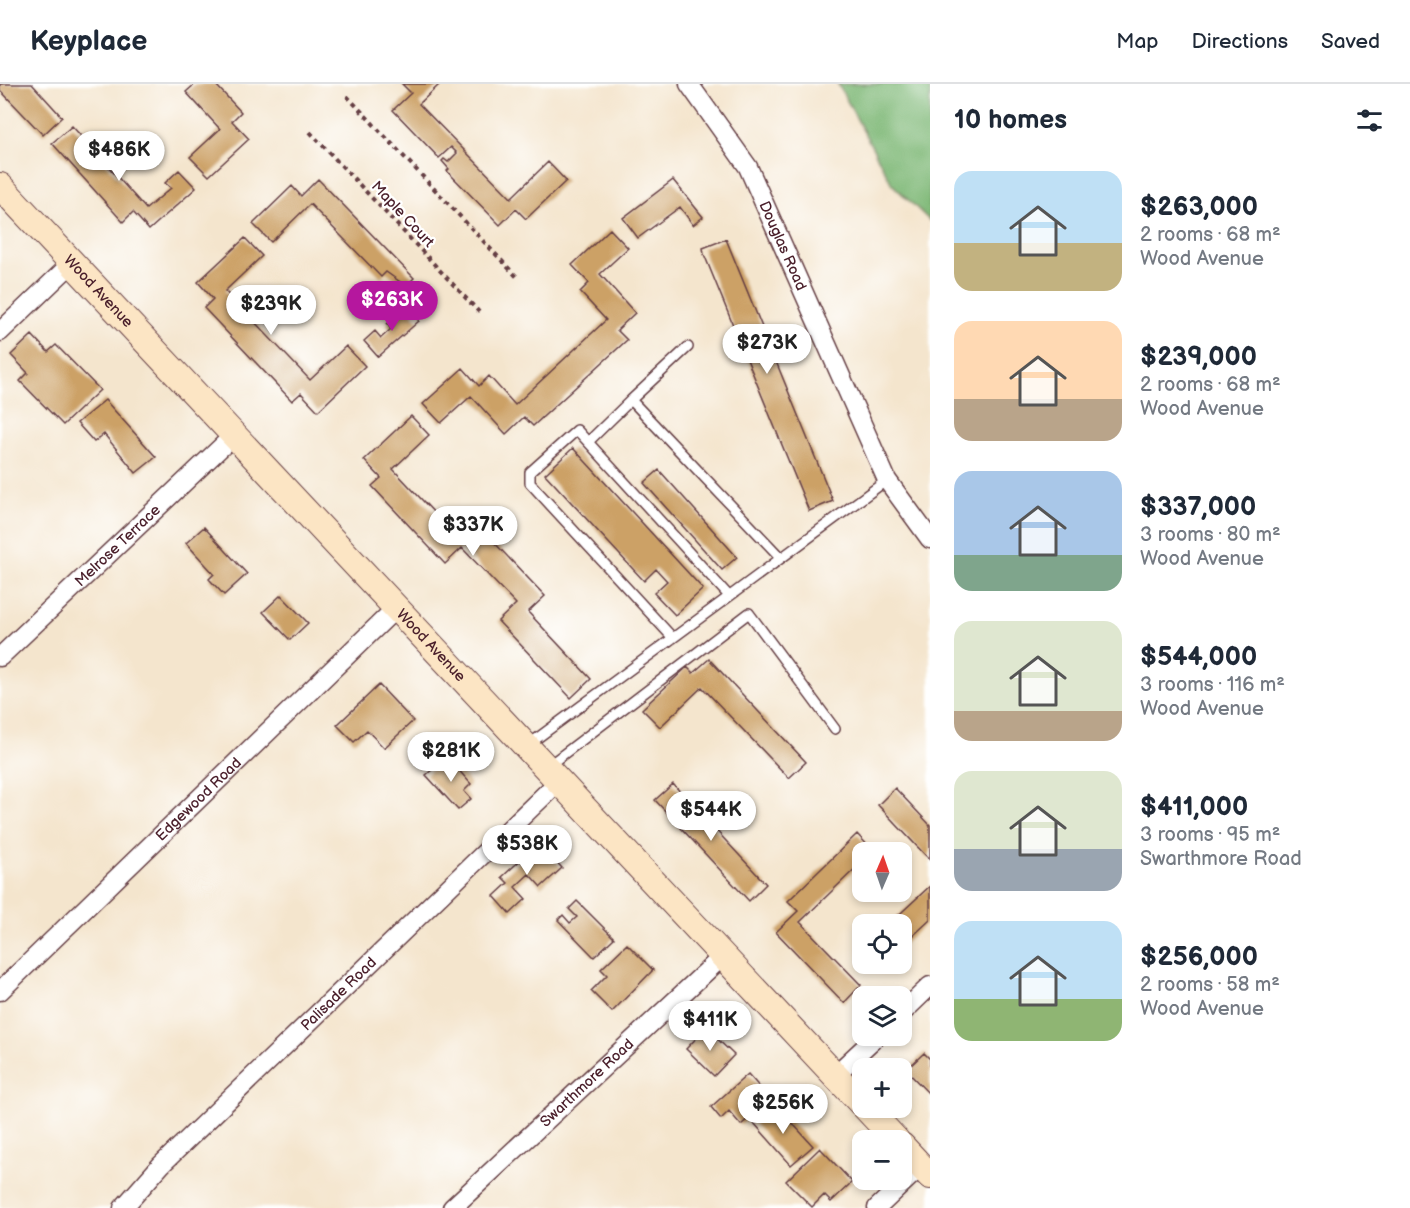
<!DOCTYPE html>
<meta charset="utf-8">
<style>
:root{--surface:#fff;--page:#f2f2f3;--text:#1f2937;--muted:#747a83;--line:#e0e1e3;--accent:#b5179e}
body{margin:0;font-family:"Balsamiq Sans",sans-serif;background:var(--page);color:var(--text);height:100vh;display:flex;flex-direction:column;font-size:22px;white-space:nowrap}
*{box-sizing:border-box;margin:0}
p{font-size:20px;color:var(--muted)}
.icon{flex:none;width:33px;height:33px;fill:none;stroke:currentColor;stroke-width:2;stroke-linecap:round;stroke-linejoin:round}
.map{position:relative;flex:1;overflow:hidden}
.details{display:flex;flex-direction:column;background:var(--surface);width:480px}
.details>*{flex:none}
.needle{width:39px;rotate:2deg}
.buttons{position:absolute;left:852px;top:758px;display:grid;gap:12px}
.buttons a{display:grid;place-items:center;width:60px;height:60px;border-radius:12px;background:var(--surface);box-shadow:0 3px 9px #0003;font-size:30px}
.price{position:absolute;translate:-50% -51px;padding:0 14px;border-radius:21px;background:#fff;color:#222;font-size:20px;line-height:39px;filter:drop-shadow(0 2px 3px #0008)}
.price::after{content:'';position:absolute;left:50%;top:36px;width:18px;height:14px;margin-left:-9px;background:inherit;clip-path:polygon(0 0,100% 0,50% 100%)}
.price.on{background:var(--accent);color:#fff}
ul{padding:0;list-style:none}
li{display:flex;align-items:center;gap:18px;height:150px;padding:0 24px}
li span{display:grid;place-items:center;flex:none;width:168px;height:120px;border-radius:18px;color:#555}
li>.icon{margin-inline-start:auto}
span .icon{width:72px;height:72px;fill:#fffc;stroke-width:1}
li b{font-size:26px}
h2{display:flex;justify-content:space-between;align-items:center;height:72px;padding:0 24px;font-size:26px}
header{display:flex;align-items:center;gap:36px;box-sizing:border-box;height:84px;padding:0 30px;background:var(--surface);border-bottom:2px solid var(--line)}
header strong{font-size:28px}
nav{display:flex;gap:33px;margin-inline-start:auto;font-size:21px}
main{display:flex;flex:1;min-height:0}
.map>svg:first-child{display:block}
.forest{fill:#80b978;stroke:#656c52;stroke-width:1.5}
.building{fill:#cca166}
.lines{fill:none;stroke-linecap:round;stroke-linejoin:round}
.service-casing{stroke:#643d43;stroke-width:12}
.minor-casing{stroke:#643d43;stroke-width:21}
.secondary-casing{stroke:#643d43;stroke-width:28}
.path{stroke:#643d43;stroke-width:4;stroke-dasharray:4.5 4.5;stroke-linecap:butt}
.service{stroke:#fff;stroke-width:9}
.minor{stroke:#fff;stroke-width:18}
.secondary{stroke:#fce5c4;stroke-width:26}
.labels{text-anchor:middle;stroke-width:4.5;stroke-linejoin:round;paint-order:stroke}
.street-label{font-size:15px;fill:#4a1f2b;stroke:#fff}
</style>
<header>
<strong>Keyplace</strong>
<nav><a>Map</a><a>Directions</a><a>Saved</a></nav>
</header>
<main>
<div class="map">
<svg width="930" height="1124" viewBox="0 0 930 1124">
<rect width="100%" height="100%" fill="#fff"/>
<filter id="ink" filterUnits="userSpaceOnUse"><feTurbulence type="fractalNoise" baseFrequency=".0167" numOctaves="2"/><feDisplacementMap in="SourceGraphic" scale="12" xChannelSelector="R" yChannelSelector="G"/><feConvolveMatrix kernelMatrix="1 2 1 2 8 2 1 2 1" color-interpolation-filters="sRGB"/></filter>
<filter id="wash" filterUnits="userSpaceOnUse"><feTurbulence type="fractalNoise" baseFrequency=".008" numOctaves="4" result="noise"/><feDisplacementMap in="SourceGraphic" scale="24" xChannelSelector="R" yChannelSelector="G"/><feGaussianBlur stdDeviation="1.35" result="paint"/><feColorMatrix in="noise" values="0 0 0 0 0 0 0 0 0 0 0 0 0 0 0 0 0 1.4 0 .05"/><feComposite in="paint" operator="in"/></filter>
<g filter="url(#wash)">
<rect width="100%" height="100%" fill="#f4e5cd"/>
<path class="forest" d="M838,0H930V137L892,100Z"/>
<g id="blocks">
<path class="building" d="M0,0H32L62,33L43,51L0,6Z
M195,0H215L241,28L232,37L249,55L209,92L190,73L220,45L186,8Z
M402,0H440L419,20L511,114L548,78L566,97L526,135L516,125L500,141L447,87L449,85L442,77L444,75L448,78L457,69L451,63L439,74L393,26L411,9Z
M72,42L146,125L171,104L165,99L179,86L196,104L149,146L133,128L123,138L52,59Z
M318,95L414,194L406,202L386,188L381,193L310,120L271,158L253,140L292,102L301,112Z
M673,96L703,133L693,141L680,123L638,154L623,134Z
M610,145L628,164L600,190L635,229L617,246L627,256L533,342L524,333L506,350L471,312L441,339L423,320L463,284L479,302L489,292L515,321L606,236L580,208L589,199L572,181Z
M245,154L262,172L225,207L310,296L346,262L365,282L318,327L301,309L292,317L204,224L213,215L198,198Z
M726,155L833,417L809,427L704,170L703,164Z
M407,223L419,237L378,273L364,257L375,247L381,254L391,245L387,240Z
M32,251L48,268L56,261L100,306L63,341L20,297L28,289L11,271Z
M105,316L156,373L136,389L104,350L94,358L77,339Z
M411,332L429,351L393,385L455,451L472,435L545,512L528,528L591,595L571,614L498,537L516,520L462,464L445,480L372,402L381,394L364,376Z
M573,364L703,505L675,531L654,509L667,497L656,485L644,497L545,390Z
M659,386L737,473L722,486L644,399Z
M204,443L247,490L224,511L209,495L214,490L186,459Z
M281,511L308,539L290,556L263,528Z
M709,575L806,678L789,694L702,603L660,643L642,625L687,583L693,589Z
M379,601L413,637L384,664L367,646L354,658L337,641Z
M447,673L471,700L464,707L471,715L458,726L426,691Z
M673,700L766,800L749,817L655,716Z
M895,704L930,741V776L878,721Z
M857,750L874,768H862V778L800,838L861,901L844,919L776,848L798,827L788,817Z
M539,759L562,784L541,803L529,790L515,803L526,815L510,830L494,812L508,799L502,793Z
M930,802V836L902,862V840H889Z
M577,817L614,854L594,873L558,836L563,831L570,839L577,833L569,825Z
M627,860L653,886L612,928L591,907L607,891L601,885Z
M706,944L734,971L714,992L686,965Z
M924,969L930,975V1011L906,986Z
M748,990L770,1015L741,1041L729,1027L721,1035L711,1023Z
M775,1020L813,1062L791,1081L754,1039Z
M820,1064L852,1098L831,1118L824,1111L812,1123L786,1097Z"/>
</g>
</g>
<g filter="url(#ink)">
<use href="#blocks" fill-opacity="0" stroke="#643d43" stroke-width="1.5"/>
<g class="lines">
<g class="service-casing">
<path id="service" d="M631,316L688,263
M588,358L631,316L781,474
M673,554L530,399V388L577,346L729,512
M528,661L887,396
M548,682L749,529L835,645"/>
</g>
<g class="minor-casing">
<g id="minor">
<path id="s1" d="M689,0L748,83L887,396L930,455"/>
<path d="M0,248L72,179"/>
<path id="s2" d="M0,573L234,351"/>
<path id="s3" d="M0,907L396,524"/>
<path d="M902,929L930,902"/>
<path d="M835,991L878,951"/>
<path id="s4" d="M123,1124L161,1081L559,697"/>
<path id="s5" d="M452,1124L723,872"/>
<path d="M877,1124L921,1082"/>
</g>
</g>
<g class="secondary-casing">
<g id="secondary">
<path id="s6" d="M0,102L862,1020"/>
<path d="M865,1023L896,1056"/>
<path d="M902,1062L930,1092"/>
</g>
</g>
<path class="path" d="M347,12L518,194
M310,48L479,228"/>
<use href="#service" class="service"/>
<use href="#minor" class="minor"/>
<use href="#secondary" class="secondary"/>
</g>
</g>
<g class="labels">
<g class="street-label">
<text transform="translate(403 130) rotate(47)" y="5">Maple Court</text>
<text dy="5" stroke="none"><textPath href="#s1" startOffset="188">Douglas Road</textPath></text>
<text dy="5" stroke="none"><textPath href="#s6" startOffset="144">Wood Avenue</textPath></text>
<text dy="5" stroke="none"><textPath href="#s2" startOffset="162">Melrose Terrace</textPath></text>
<text dy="5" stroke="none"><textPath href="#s6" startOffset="630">Wood Avenue</textPath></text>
<text dy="5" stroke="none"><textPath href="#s3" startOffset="276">Edgewood Road</textPath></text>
<text dy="5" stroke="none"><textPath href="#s4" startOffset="304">Palisade Road</textPath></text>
<text dy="5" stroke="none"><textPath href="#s5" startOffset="184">Swarthmore Road</textPath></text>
</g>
</g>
</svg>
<div class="buttons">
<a><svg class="needle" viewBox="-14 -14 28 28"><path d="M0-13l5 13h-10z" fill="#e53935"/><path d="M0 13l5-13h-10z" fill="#747a83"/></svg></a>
<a><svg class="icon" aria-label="locate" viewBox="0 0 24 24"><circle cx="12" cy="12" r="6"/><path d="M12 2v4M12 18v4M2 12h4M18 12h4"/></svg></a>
<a><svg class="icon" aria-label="layers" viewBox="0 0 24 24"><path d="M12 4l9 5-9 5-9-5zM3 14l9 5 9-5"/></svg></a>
<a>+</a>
<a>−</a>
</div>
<b class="price" style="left:119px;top:98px">$486K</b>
<b class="price on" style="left:392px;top:248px">$263K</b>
<b class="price" style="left:271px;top:252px">$239K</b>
<b class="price" style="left:767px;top:291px">$273K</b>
<b class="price" style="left:473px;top:473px">$337K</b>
<b class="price" style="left:451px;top:699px">$281K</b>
<b class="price" style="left:711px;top:758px">$544K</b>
<b class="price" style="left:527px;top:792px">$538K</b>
<b class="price" style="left:710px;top:968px">$411K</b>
<b class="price" style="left:783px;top:1051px">$256K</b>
</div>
<section class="details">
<h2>10 homes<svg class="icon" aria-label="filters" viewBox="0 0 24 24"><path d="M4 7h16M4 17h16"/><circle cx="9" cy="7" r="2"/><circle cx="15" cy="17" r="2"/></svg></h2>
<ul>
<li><span style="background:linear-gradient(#bfe0f5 60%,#c2b280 0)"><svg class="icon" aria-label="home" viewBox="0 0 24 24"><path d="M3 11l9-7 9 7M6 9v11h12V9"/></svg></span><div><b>$263,000</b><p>2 rooms · 68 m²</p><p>Wood Avenue</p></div></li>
<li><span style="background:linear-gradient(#ffd9b3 65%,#b9a48a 0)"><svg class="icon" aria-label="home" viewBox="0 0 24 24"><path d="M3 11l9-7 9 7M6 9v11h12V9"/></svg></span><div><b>$239,000</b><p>2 rooms · 68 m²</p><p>Wood Avenue</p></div></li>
<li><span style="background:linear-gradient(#a9c7e8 70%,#7fa58c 0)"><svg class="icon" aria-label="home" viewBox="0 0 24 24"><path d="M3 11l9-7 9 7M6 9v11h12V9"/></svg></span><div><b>$337,000</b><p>3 rooms · 80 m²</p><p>Wood Avenue</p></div></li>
<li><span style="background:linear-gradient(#dfe7d0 75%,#b9a48a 0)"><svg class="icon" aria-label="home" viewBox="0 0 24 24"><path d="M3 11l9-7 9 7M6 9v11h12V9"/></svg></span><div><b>$544,000</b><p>3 rooms · 116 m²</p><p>Wood Avenue</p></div></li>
<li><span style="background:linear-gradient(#dfe7d0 65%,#9aa5b1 0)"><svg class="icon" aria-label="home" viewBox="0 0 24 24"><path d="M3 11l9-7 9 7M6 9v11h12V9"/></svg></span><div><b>$411,000</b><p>3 rooms · 95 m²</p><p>Swarthmore Road</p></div></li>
<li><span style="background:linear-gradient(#bfe0f5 65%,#8fb573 0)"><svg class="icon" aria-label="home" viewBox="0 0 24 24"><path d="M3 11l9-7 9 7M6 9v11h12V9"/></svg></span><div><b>$256,000</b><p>2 rooms · 58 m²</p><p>Wood Avenue</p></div></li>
</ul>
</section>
</main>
